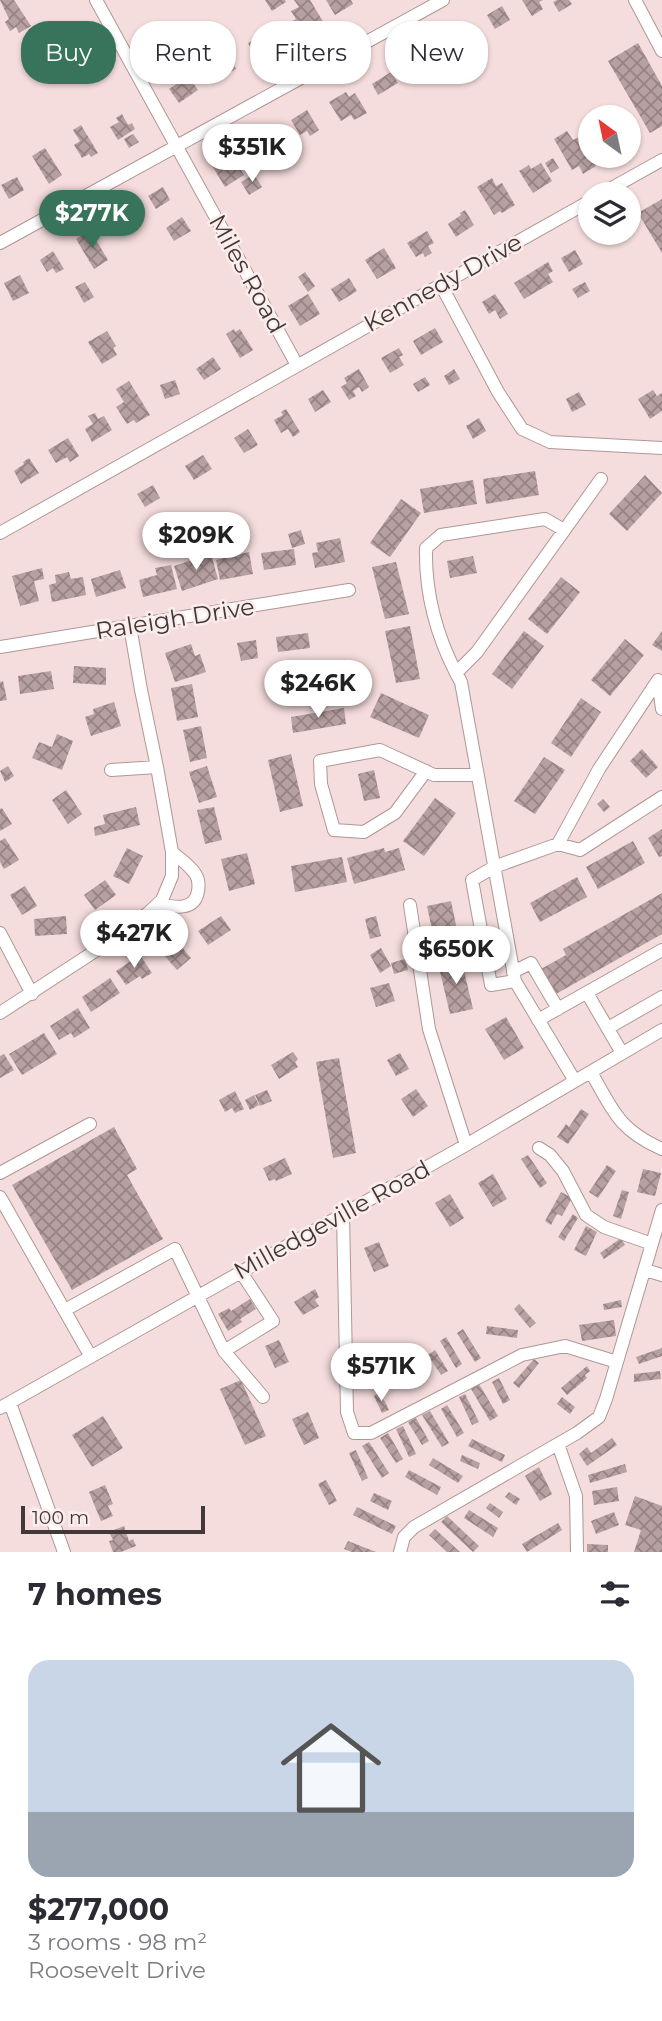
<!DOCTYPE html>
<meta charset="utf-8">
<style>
:root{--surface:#fff;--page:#f2f2f3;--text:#2b2b33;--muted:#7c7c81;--line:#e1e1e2;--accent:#38735c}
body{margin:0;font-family:Montserrat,sans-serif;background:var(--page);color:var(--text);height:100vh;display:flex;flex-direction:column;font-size:26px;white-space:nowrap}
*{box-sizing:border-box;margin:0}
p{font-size:23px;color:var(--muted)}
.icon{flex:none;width:38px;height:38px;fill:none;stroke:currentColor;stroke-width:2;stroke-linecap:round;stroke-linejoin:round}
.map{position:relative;height:1552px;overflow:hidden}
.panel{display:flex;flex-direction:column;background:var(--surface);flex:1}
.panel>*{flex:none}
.guide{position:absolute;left:21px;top:21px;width:621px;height:63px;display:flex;gap:14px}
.needle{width:46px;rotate:327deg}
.tools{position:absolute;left:578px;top:105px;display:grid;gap:14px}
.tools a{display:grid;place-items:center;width:63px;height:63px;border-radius:50%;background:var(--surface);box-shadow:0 2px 5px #0004;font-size:35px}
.scale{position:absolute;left:21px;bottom:18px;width:184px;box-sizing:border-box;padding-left:7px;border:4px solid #423838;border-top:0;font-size:19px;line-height:24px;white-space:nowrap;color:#423838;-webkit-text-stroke:5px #fceded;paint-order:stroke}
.price{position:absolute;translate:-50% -60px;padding:0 16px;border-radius:24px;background:#fff;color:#222;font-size:23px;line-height:46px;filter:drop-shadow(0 2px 4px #0008)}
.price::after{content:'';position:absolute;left:50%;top:42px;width:21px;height:16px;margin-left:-10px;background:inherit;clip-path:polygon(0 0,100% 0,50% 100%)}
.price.active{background:var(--accent);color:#fff}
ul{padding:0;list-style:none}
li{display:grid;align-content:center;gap:14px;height:371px;padding:0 28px}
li+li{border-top:2px solid var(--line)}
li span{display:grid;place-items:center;height:217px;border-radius:21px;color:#555}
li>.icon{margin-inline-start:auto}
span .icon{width:126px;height:126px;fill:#fffc;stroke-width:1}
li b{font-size:30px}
h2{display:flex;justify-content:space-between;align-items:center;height:84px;padding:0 28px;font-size:30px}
.chip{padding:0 24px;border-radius:28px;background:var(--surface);box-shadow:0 2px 5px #0004;font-size:24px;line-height:63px}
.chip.active{background:var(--accent);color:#fff}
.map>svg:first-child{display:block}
.building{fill:url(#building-cross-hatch)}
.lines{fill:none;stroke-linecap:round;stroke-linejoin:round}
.minor-casing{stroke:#ae9797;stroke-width:14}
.minor{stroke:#fff;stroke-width:12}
.labels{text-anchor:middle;stroke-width:5;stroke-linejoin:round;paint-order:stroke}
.street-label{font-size:24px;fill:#423838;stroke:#fceded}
</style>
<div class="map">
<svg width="662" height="1552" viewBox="0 0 662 1552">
<defs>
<pattern id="building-cross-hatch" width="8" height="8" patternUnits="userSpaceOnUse" patternTransform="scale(1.75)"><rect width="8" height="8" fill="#b7a0a0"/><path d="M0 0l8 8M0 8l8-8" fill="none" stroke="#968383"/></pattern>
</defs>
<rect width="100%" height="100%" fill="#f6dddd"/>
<path class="building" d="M0,0H14L31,26L19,33L16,27L10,31L5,22L9,19Z
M265,0H285L286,2L272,11Z
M294,0H310L324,23L296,39L287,24L296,19L291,11L299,7Z
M326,0H351L353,4L335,15Z
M522,0H543L539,2L543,9L532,16Z
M557,0H569L572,4L559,12L553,2Z
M502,6L510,20L495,29L487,15Z
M465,24L473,38L455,48L447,35Z
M274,28L284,44L257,60L248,43Z
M638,43L662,86V126L650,133L608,61Z
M428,46L435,60L417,71L421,77L414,82L405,67L412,63L409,58Z
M227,54L236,69L216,81L207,65Z
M391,72L398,83L378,95L372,84Z
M188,76L198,90L179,103L169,89Z
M346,92L349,97L355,93L367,113L354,120L351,115L341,121L329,102Z
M307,110L319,130L310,136L307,131L300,135L291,120Z
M122,114L128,125L132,123L135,129L118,140L110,127L119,122L116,118Z
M81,125L98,153L91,157L89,154L82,158L74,145L80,141L73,130Z
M567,131L573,140L579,137L596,166L583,174L579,166L572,170L554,139Z
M268,132L276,145L258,156L250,142Z
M133,134L139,142L129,148L124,139Z
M45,148L62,175L49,184L32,156Z
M230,153L244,175L225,187L211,164Z
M553,158L559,168L551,173L545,163Z
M541,163L552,181L533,193L519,171L529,165L531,169Z
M254,174L262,187L249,195L241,182Z
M17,177L24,190L9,199L1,185Z
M492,178L496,186L502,183L515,205L502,213L500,211L494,215L477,187Z
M163,187L170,200L156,209L148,196Z
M662,199V253L638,213Z
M130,205L140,220L121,232L112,217Z
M465,210L474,225L456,237L448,224L461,215L460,213Z
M182,217L191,231L174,241L166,228Z
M90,230L108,260L94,269L76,239Z
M427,231L434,243L428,246L432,253L425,257L423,253L416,257L407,243Z
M384,248L396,268L377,279L365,260Z
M575,250L583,264L569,272L561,258Z
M53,251L64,269L56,273L53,268L47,272L40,260Z
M548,262L553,271L548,274L553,282L524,299L514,283Z
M305,272L315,286L308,292L298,277Z
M20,275L29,293L13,301L4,283Z
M349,278L357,291L339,302L331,289Z
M85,282L94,297L84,303L75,287Z
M585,282L590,291L578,298L572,289Z
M308,294L320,314L300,326L288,306Z
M495,294L508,314L500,319L495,310L489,314L482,302Z
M435,328L443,342L421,355L413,341Z
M234,329L235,332L240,329L253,350L240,358L226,334Z
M107,331L116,346L113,348L117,355L102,364L88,342Z
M399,348L403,355L399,357L404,365L390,373L381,358Z
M213,357L221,369L204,380L196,369Z
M359,369L369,387L362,392L359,387L353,391L356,396L349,400L341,387L347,383L344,378Z
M454,369L460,379L449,385L444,376Z
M425,377L430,385L418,392L413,384Z
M175,380L180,394L165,399L160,385Z
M129,381L150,415L136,423L134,420L127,424L116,407L124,402L116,389Z
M323,390L331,402L315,412L308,399Z
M653,390L657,396L662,393V411L650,419L638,399Z
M579,392L586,405L572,412L566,399Z
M286,409L300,432L293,437L288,429L281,433L274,420L283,415L281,412Z
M95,413L98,419L104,416L112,430L92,442L85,429L93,424L88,416Z
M479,418L486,431L473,439L466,426Z
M248,429L258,445L244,453L234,438Z
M68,438L79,456L70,462L67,457L56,463L48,450Z
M203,455L212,469L194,480L185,466Z
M29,458L39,473L21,484L14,471L24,464L23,462Z
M535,471L539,495L486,504L483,479Z
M645,475L662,493L627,531L609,514Z
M473,480L477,504L424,513L420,489Z
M153,485L160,498L145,507L137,494Z
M401,499L421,513L390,557L370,543Z
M301,530L305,544L292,548L288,534Z
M340,538L345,562L315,568L312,553L318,552L316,543Z
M294,549L296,565L264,570L261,553Z
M249,552L253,574L220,580L216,560Z
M211,554L218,579L182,591L174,566Z
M473,556L477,573L450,578L447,561Z
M396,562L409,614L385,619L372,567Z
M171,565L177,589L143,597L139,580L157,575L155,568Z
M42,568L44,579L34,581L39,601L20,606L12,576Z
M120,570L126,588L96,597L91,579Z
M69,572L71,579L83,577L86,595L52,602L49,585L56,583L55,575Z
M561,577L580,592L547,634L528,619Z
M410,626L420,679L396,683L385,631Z
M524,631L544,646L512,689L492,674Z
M662,631V651L652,645Z
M308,633L310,648L278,652L276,637Z
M625,639L644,655L610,696L591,680Z
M256,640L258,658L241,661L237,643Z
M191,644L195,656L200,654L206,672L175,682L165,653Z
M74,666L106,668V685L73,683Z
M51,671L54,689L20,694L18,676Z
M3,681L7,700L0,701V682Z
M192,684L198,717L177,721L171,688Z
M381,693L429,715L419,738L370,717Z
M581,698L601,712L571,757L551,743Z
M114,702L121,726L91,736L85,717L94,714L93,709Z
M344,708L346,724L293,733L291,717Z
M201,726L207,758L190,762L183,730Z
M57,734L73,741L62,770L32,758L39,742L52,747Z
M642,749L658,767L646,778L630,761Z
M291,754L303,806L280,812L268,760Z
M544,757L565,770L535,814L514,801Z
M8,766L14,776L5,782L0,771Z
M207,766L217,797L199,803L189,772Z
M374,770L380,798L364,801L358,774Z
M66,790L82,814L68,824L52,800Z
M435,798L456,813L424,856L403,841Z
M603,799L610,807L604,812L597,804Z
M136,807L140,825L95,836L94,827L105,824L103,815Z
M214,807L222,840L205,844L197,810Z
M2,808L12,824L0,831V809Z
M662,829V856L659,857L648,838Z
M5,838L19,860L4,869L0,862V841Z
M633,841L645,863L598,889L586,867Z
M127,848L143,856L129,884L113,876Z
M384,848L385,852L399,848L405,870L354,884L347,858Z
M247,853L255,884L229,891L221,859Z
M342,857L347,882L295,892L291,866Z
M577,877L587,897L540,922L530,903Z
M105,880L116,895L95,910L84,895Z
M25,886L37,906L22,915L10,895Z
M662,893V934L556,994L541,969L566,955L563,949Z
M451,901L462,953L438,958L427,906Z
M66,916L67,934L35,936L34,919Z
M221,916L231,930L208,945L198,931Z
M376,916L381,936L370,939L365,919Z
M170,933L191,958L177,970L156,946Z
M381,948L391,966L380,973L370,955Z
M140,955L152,973L142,979L140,976L126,985L116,971Z
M461,958L473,1009L450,1014L438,963Z
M405,959L408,970L394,974L391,963Z
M110,978L120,993L91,1012L82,997Z
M389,983L395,1001L376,1007L370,988Z
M78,1008L90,1028L74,1038L71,1033L59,1040L50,1026Z
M506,1017L524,1048L504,1060L485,1029Z
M44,1033L57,1054L22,1075L9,1054Z
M293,1052L298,1059L295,1062L298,1067L279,1079L271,1065Z
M400,1053L409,1069L396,1076L387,1060Z
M4,1054L14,1070L0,1078V1056Z
M339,1058L356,1153L333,1158L316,1062Z
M416,1089L428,1106L413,1117L401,1099Z
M267,1090L272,1101L260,1106L255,1095Z
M235,1091L244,1109L235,1113L232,1108L225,1112L219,1100Z
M254,1095L259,1105L250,1110L245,1100Z
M581,1109L589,1114L568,1144L557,1137L566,1124L569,1127Z
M114,1127L137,1169L127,1175L163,1239L72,1290L12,1185Z
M528,1155L547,1183L540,1188L521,1159Z
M285,1158L292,1174L276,1181L275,1179L269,1181L263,1168Z
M607,1165L616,1171L598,1198L589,1192Z
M643,1169L661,1173L655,1196L637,1192Z
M493,1174L507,1199L493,1207L478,1183Z
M622,1190L629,1192L621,1219L613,1216Z
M561,1192L572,1198L562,1216L557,1214L551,1225L545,1221Z
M450,1194L464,1218L450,1227L435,1203Z
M573,1214L578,1218L564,1241L558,1237Z
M586,1226L597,1232L586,1256L574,1250Z
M621,1238L625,1245L604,1259L600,1253Z
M379,1242L389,1266L374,1272L364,1248Z
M315,1289L319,1297L315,1300L319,1306L303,1315L294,1302Z
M250,1299L256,1309L240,1319L242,1322L228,1331L218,1314L229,1308L231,1311Z
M621,1300L622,1307L604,1310L603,1304Z
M519,1304L536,1323L530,1328L514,1309Z
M614,1320L616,1336L582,1341L579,1325Z
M487,1326L518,1330L517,1338L486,1334Z
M463,1329L481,1358L475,1362L457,1333Z
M446,1337L462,1364L456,1368L440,1341Z
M279,1340L289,1362L275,1368L265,1346Z
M662,1348V1356L639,1364L636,1357Z
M435,1350L448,1371L441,1375L428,1355Z
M534,1359L539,1363L519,1388L513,1383Z
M587,1366L590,1371L585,1375L587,1378L567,1395L561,1388Z
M660,1371L661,1379L634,1382V1374Z
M499,1378L510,1400L503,1404L492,1382Z
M241,1380L266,1436L245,1445L220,1389Z
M479,1384L498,1416L490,1421L471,1389Z
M380,1392L389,1410L382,1413L374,1396Z
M465,1394L479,1422L472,1425L459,1397Z
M562,1397L575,1407L570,1414L557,1404Z
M447,1405L464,1433L457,1437L441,1409Z
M430,1411L449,1443L442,1447L422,1415Z
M308,1412L319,1438L304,1445L292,1419Z
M103,1416L123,1448L92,1467L72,1435Z
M416,1418L429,1441L422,1445L408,1422Z
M403,1426L416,1454L409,1457L396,1429Z
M388,1433L403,1459L396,1463L380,1438Z
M612,1438L617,1445L587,1466L579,1454L587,1447L591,1453Z
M472,1439L505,1455L502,1462L468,1446Z
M369,1442L389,1473L382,1478L362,1446Z
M356,1450L368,1478L362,1481L349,1453Z
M462,1455L480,1463L478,1469L460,1461Z
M433,1458L463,1476L458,1483L429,1465Z
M625,1464L627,1472L590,1483L588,1475Z
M539,1467L552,1494L540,1501L525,1476Z
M409,1470L441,1487L437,1495L405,1477Z
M326,1480L337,1501L329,1505L318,1484Z
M105,1485L113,1504L108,1506L113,1516L101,1521L89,1492Z
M617,1487L619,1501L594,1505L592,1491Z
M509,1492L520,1499L516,1505L505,1497Z
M374,1493L392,1501L388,1510L370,1501Z
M635,1496L662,1506V1552H634L641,1530L625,1525Z
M490,1503L503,1512L499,1518L486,1508Z
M357,1507L396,1526L392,1534L353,1515Z
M469,1510L498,1528L493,1537L464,1518Z
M614,1512L619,1525L596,1534L591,1521Z
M447,1516L479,1546L473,1552L441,1522Z
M558,1523L562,1530L527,1552L522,1544Z
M124,1526L129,1541L133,1539L136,1546L121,1552H113L109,1541L113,1540L109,1532Z
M435,1529L460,1552H447L429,1535Z
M348,1541L376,1552H352L344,1549Z
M587,1544L608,1545V1552H587Z"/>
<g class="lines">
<g class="minor-casing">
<path id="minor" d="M96,0L297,365
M635,0L662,51
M601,194L662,160
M0,243L443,0
M441,285L498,392L522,429L550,442L662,448
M564,530L545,519L441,535L426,548C425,591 436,634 456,673L477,652L601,479
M0,533L590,201
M0,647L349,590
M456,673L461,682L515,981L575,1081
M111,770L157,767
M426,771L395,813L364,832L334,830L321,784L320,761L380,750L434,775H478
M558,844L599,769L658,680L662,709
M158,904C173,907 195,912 198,891C199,885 199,880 196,875C190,865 180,859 172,852
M410,905L429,1029L466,1145
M0,933L32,994
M513,972L531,963L558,1009
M515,981L491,985L472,880L494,867L558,844L580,850L662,797
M587,993L622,1053
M0,1013L106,944L147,914L162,900L172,876V852L157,767L141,690L130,626
M538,1020L662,950
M608,1028L662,997
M591,1072C613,1111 619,1130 662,1149
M539,1148L550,1155L563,1171L586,1215L604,1227L652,1244
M0,1173L90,1124
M0,1197L91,1357
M343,1214L347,1412L354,1433H371L522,1355L565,1346L617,1362
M645,1270L662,1275
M65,1310L175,1249L224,1351L263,1397
M224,1351L273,1321L241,1272
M10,1403L64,1552
M0,1408L466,1145L662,1030
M558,1444L576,1496L577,1552
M400,1552L404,1537L414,1527L577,1433L599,1417L606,1399L662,1210"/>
</g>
<use href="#minor" class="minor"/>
</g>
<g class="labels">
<g class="street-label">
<text transform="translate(247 274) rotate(61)" y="8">Miles Road</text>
<text transform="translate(443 283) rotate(-29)" y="8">Kennedy Drive</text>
<text transform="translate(175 619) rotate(-9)" y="8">Raleigh Drive</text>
<text transform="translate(332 1220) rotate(-29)" y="8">Milledgeville Road</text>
</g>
</g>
</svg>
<div class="tools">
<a><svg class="needle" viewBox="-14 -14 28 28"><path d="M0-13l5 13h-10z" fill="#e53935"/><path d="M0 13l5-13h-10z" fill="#7c7c81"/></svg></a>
<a><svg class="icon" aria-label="layers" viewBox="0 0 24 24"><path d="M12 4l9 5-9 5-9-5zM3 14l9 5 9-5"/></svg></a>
</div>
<div class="scale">100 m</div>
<b class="price" style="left:252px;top:184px">$351K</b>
<b class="price active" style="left:92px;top:250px">$277K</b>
<b class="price" style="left:196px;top:572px">$209K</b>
<b class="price" style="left:318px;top:720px">$246K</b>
<b class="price" style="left:134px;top:970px">$427K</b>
<b class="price" style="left:456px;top:986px">$650K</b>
<b class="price" style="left:381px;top:1403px">$571K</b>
<div class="guide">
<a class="chip active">Buy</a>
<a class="chip">Rent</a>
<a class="chip">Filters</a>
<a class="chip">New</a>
</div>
</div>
<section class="panel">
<h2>7 homes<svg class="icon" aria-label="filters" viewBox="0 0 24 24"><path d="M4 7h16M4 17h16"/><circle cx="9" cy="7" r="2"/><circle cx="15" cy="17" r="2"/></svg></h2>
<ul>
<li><span style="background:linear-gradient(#c9d6e8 70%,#9aa5b1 0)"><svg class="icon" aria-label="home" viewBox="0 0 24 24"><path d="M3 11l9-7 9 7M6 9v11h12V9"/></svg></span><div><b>$277,000</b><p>3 rooms · 98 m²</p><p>Roosevelt Drive</p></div></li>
</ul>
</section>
